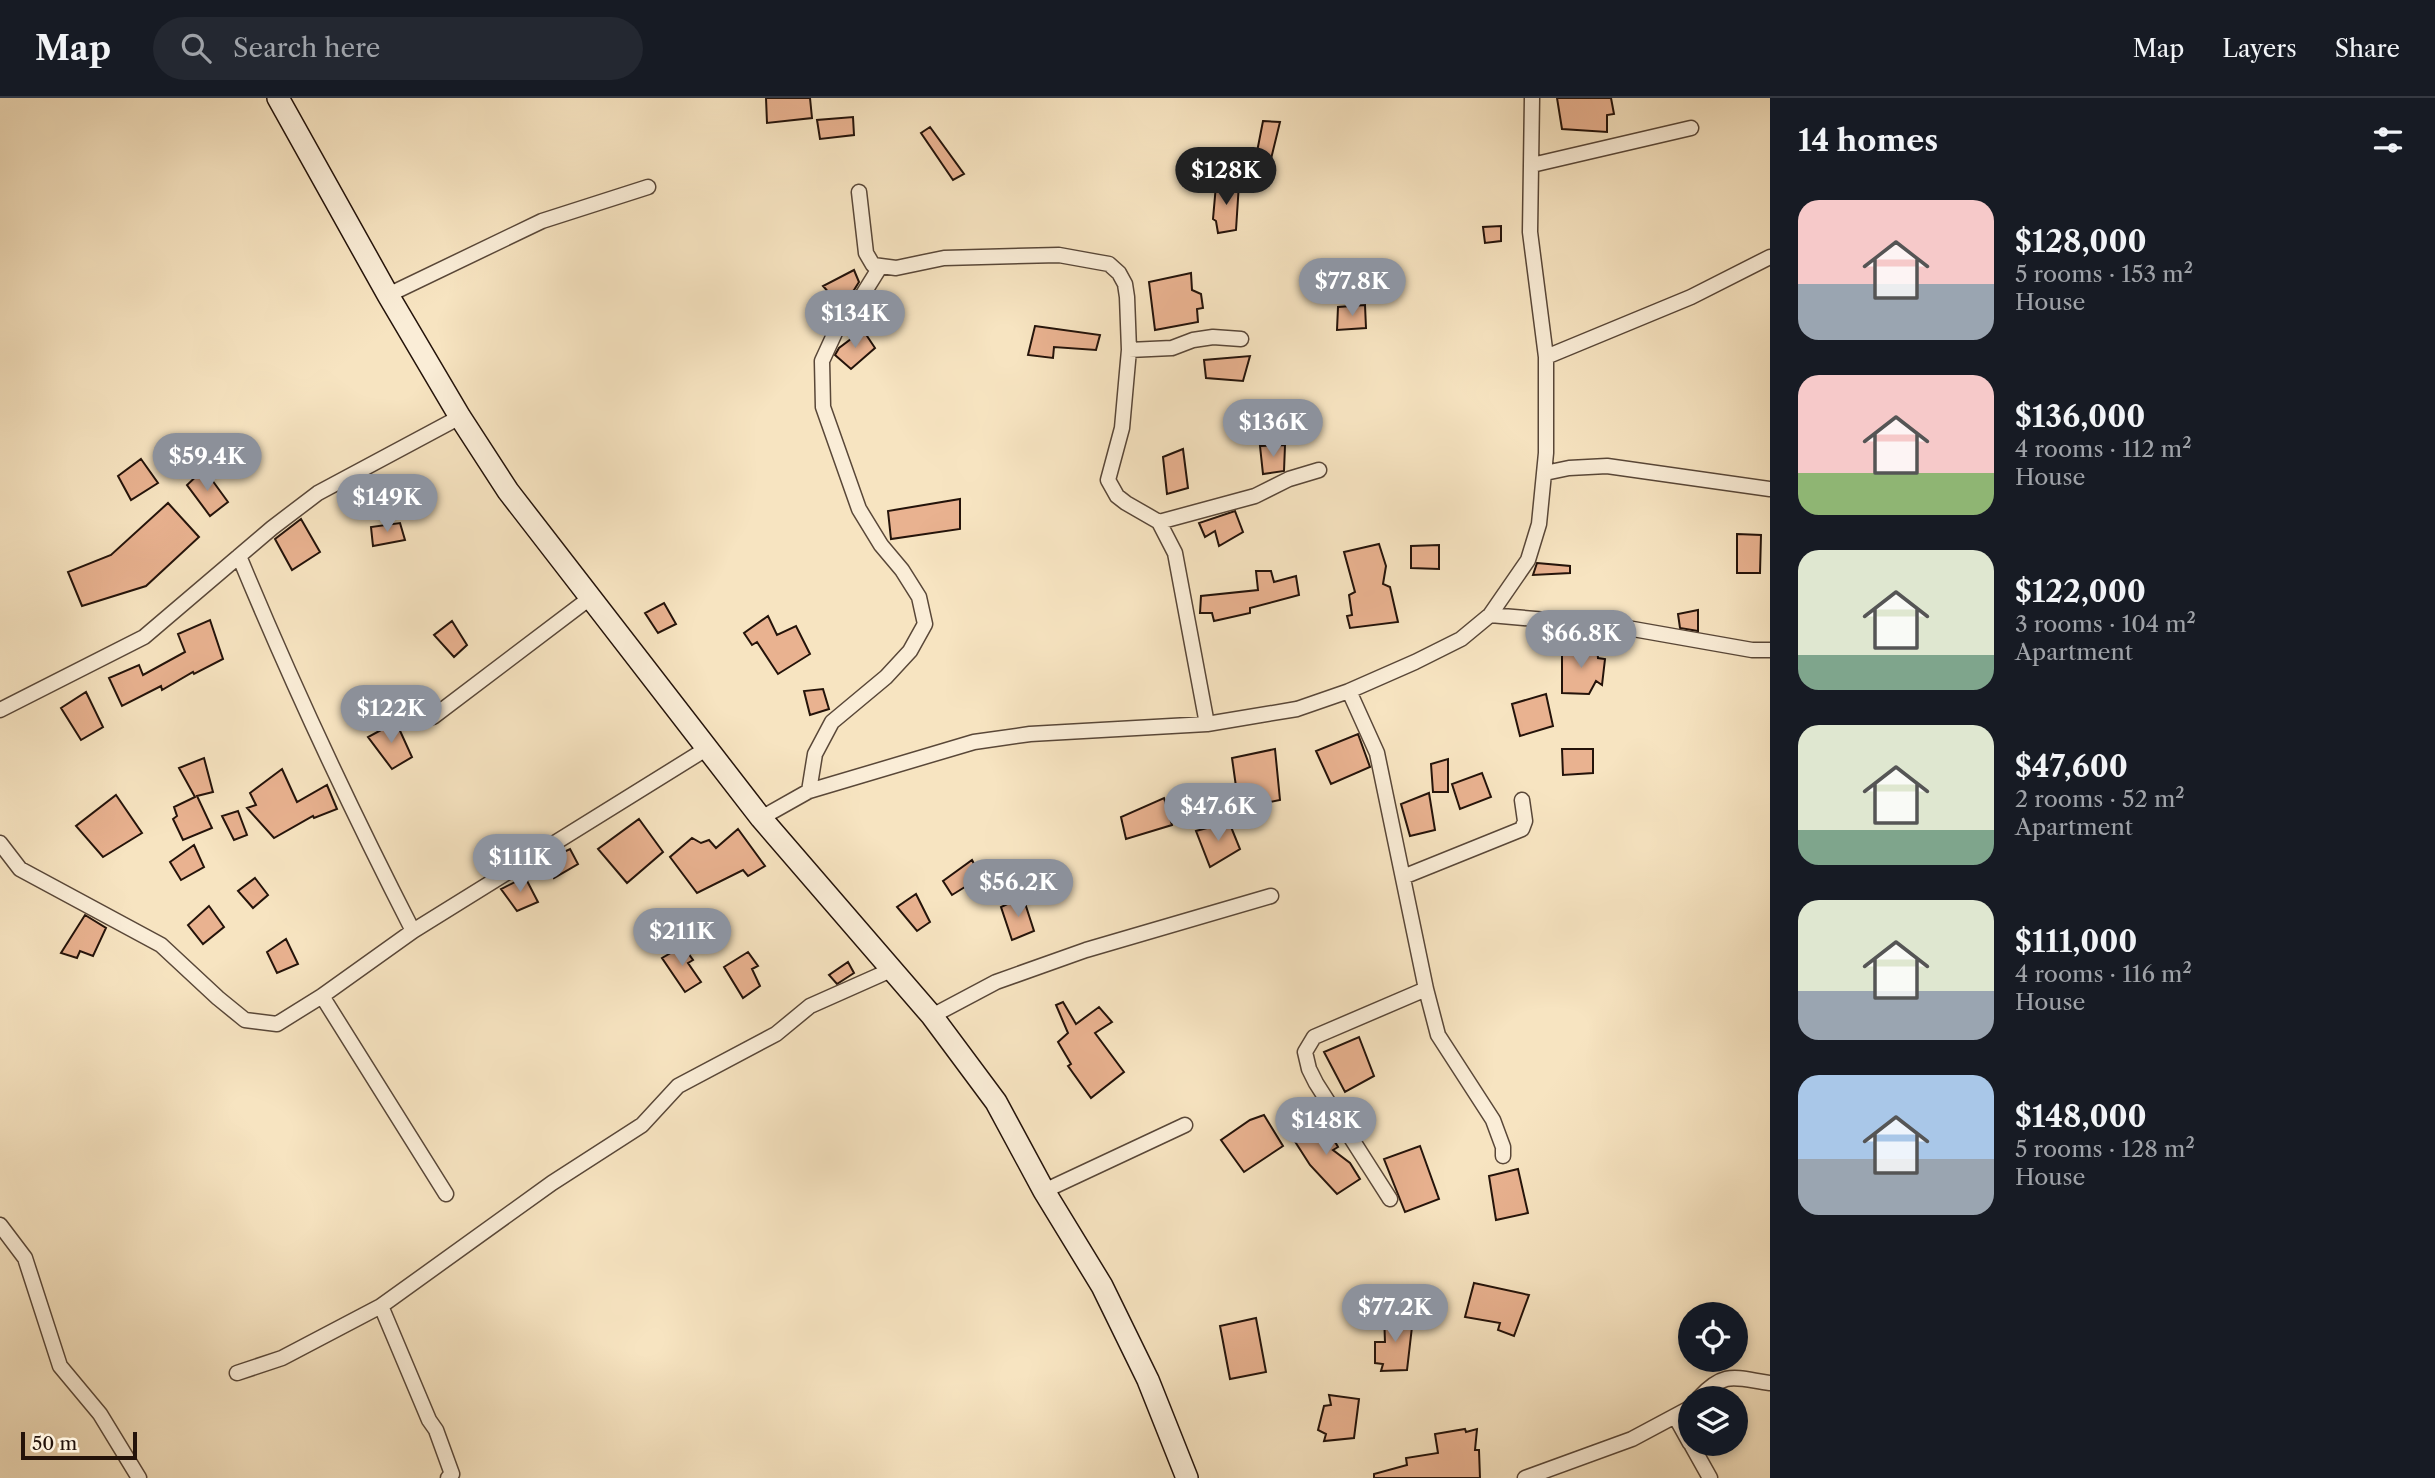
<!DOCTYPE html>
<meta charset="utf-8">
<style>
:root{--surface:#171b24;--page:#242831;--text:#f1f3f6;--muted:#9ea1a6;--line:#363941;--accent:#8c9099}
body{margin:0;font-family:"Libre Caslon Text",serif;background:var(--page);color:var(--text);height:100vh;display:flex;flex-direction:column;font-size:26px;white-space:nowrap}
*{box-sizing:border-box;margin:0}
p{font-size:23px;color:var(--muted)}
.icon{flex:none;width:38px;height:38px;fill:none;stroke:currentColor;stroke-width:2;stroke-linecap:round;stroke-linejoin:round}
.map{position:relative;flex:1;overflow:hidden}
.side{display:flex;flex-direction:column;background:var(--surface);width:665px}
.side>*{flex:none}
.tools{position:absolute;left:1678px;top:1204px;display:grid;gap:14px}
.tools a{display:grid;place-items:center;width:70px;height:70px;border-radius:50%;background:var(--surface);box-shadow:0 4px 10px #0003;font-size:35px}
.scale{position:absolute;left:21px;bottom:18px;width:116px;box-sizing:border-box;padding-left:7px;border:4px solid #24130a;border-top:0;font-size:19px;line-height:24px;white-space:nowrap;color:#24130a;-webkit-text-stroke:5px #faedd7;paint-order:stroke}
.price{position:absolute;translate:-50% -60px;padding:0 16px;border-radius:24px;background:var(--accent);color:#fff;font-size:23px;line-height:46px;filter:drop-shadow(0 2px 4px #0008)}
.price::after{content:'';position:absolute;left:50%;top:42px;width:21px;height:16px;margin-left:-10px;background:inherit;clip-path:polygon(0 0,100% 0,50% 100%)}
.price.on{background:#222;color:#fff}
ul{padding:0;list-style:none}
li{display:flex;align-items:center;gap:21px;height:175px;padding:0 28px}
li span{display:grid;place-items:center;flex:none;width:196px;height:140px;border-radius:21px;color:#555}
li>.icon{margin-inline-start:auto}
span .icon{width:84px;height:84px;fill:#fffc;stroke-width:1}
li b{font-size:30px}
h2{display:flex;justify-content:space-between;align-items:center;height:84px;padding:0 28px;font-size:30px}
header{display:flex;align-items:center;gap:42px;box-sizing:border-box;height:98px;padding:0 35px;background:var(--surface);border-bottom:2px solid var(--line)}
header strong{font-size:33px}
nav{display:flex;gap:38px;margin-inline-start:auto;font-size:24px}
.search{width:490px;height:63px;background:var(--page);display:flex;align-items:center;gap:18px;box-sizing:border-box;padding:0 24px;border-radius:38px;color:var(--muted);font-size:26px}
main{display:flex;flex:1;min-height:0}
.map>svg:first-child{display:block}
.building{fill:#e9b290;stroke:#24130a;stroke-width:2}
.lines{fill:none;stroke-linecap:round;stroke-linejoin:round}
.street-casing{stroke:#594738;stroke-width:17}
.secondary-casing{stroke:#24130a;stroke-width:24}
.street{stroke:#faedd7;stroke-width:14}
.secondary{stroke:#faedd7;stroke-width:21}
</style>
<header>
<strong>Map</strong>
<div class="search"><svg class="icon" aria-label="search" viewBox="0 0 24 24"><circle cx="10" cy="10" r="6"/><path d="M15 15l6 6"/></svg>Search here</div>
<nav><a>Map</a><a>Layers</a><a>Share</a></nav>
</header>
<main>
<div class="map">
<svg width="1770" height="1380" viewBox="0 0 1770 1380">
<rect width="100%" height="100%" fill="#f7e4c1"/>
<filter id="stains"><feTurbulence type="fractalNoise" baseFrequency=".00286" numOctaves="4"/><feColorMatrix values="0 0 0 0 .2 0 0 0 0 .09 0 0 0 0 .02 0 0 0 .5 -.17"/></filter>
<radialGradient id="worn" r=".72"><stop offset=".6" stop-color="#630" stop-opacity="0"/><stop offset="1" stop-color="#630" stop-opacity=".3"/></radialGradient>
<path class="building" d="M766,0H810L812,20L767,25Z
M1557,0H1611L1614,16L1607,17V34L1562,31Z
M853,19L854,37L820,41L817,22Z
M1263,23L1280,24L1271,61L1256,59Z
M930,29L964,76L953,82L921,35Z
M1239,85L1236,132L1218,135L1216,123L1213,121L1216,87Z
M1501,128V143L1485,145L1483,129Z
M854,172L859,184L854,192L838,205L823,188Z
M1191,175L1192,192L1201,196L1203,210L1197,211L1198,224L1155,232L1149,184Z
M1365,207L1366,230L1337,232L1338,209Z
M1035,228L1100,237L1096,252L1054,249L1053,260L1028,257Z
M863,232L875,250L851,271L835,257L839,250Z
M1250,258L1243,283L1206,280L1204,262Z
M1285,347L1284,373L1263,376L1260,348Z
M1183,351L1188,390L1167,396L1163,359Z
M141,361L158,385L131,402L118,378Z
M204,371L228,404L210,418L187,387Z
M960,401V431L891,441L888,413Z
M168,405L199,439L146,488L82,508L68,474L111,457Z
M1235,413L1243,434L1219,448L1215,433L1205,439L1199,425Z
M301,421L320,454L292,472L275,441Z
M400,425L405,442L373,448L371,429Z
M1737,436L1761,437L1760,475H1737Z
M1379,446L1386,468L1383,486L1390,489L1398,524L1350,530L1347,518L1352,517L1349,497L1355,494L1344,454Z
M1439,447V471L1411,470V448Z
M1537,465L1570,468V475L1533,477Z
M1256,473H1271L1274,484L1296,478L1299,497L1250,510V515L1214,523L1212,515H1200L1201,498L1258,492Z
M664,505L676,526L658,535L645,515Z
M1698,512V533L1680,530L1678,516Z
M768,518L777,537L796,528L810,556L778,576L757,544L752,547L744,535Z
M210,522L223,561L194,576L193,574L162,592L161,588L122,608L109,580L139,567L143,577L185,554L178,536Z
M452,523L467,547L454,559L434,537Z
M1597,549L1598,560L1605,561L1602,587L1596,583L1589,596L1562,595V551Z
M823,591L829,611L810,617L804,593Z
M86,594L103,629L81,642L61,610Z
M1546,596L1553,628L1520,638L1512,606Z
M396,624L412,659L392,671L368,639Z
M1358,636L1370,669L1331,686L1316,653Z
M1275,651L1280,702L1239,710L1232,660Z
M1562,651H1593V675L1563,677Z
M204,660L213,694L197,698L212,730L183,742L173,721L177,718L174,709L195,699L179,670Z
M1448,661V694H1433L1431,666Z
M282,671L297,704L327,687L337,711L314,720L313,718L274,740L247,710L256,707L250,695Z
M1482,675L1491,699L1460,711L1452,686Z
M1429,695L1435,732L1410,738L1401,706Z
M116,697L142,735L103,759L76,728Z
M1164,700L1172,727L1126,741L1121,719Z
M238,713L247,737L234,742L222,718Z
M639,721L663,754L627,785L598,751Z
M1229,724L1240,751L1210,769L1196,733Z
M738,731L765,768L748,778L743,772L697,795L670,759L692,740L701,745L709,742L716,750Z
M194,747L204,769L181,782L170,764Z
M570,751L578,766L554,780L547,762Z
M972,762L981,779L952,797L943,783Z
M525,779L538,804L517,813L501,791Z
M255,780L268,797L253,810L238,793Z
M916,796L930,824L917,833L897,809Z
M1023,799L1034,833L1012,842L1001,809Z
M209,808L224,829L203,846L188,827Z
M85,817L106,830L93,858L80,853L77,860L61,855Z
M286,841L298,866L277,875L267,854Z
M683,848L693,862L688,865L701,884L685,894L662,860Z
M748,854L758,868L752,871L760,888L743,900L724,869Z
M848,864L854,875L837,886L829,877Z
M1063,904L1076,926L1099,909L1112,924L1095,935L1124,974L1091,1000L1068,968L1071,966L1058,944L1068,935L1056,907Z
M1359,939L1374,978L1345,994L1324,954Z
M1264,1017L1283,1048L1244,1074L1221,1042L1250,1022Z
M1321,1020L1338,1049L1333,1052L1350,1065L1360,1081L1337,1096L1310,1067L1294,1042Z
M1420,1048L1439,1101L1405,1114L1384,1061Z
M1518,1071L1528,1115L1496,1122L1489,1078Z
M1474,1185L1529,1197L1514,1238L1498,1232L1500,1225L1465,1219Z
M1384,1216L1413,1220L1407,1272L1381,1273L1383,1266L1375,1265V1244H1385Z
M1256,1220L1266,1274L1230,1281L1220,1228Z
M1329,1297L1359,1301L1354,1340L1324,1343L1326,1336L1318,1332L1324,1308L1331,1307Z
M1465,1331L1466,1334L1477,1331L1475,1352H1479L1480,1380H1374V1376L1407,1367L1406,1360L1438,1355L1435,1336Z"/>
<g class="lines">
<g class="street-casing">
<path id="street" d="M1532,67L1691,30
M859,94L866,155L873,167L896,170L944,160L1059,157L1109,166L1119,175L1125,186L1127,199L1129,252L1122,330L1108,382L1117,398L1126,405L1159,424L1175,455L1207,626
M388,197L542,123L648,89
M1129,252L1172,250L1193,242L1213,239L1241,241
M1546,259L1691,199L1770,159
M1545,375L1569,370L1607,368L1770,391
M1159,424L1255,398L1289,381L1319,372
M239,458C292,586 350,710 413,833
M1490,517L1616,528L1752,552H1770
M1349,593L1377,655L1426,891L1438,937L1493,1022L1503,1049V1058
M0,612L144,539L272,430L318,395L460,319
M433,619L590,500
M809,693L815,656L832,624L886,579L910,553L925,526L919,499L902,472L881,447L859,411L823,309L822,263L839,226L857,206L880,169
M761,720L809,693L974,644L1030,636L1207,626L1297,611L1349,593L1415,564L1461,541L1490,517L1528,462L1539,426L1546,355V259L1530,134L1532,0
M0,745L20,771L161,847L218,900L245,922L277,926L322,898L413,833L706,651
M1403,779L1522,731L1525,723L1522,702
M322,898L446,1096
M932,918L996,884L1086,852L1271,798
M1044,1093L1185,1027
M1390,1101L1316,985L1309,971L1305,954L1314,939L1426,891
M0,1127L25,1160L60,1268L100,1316L139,1380
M381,1208L429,1322L436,1332L452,1376L448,1380
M237,1275L282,1260L381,1208L552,1085L642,1027L678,988L776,936L810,908L891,872
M1699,1300C1725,1272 1735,1280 1770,1285
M1675,1318L1690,1345
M1691,1346L1710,1380
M1525,1380L1632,1341L1690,1310"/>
</g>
<g class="secondary-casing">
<path id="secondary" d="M278,0L388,197L460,319L508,393L761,720L932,918L996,1004L1044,1093L1102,1188L1148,1282L1187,1380"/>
</g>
<use href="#street" class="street"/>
<use href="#secondary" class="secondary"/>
</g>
<rect width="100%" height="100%" filter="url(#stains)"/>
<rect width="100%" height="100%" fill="url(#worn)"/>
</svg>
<div class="tools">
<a><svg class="icon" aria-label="locate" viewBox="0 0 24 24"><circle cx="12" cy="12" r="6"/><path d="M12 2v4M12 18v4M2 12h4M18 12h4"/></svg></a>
<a><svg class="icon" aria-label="layers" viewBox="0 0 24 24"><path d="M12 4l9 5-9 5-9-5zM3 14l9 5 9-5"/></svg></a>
</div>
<div class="scale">50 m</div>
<b class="price on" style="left:1226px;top:109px">$128K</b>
<b class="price" style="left:1352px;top:220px">$77.8K</b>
<b class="price" style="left:855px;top:252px">$134K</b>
<b class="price" style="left:1273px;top:361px">$136K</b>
<b class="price" style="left:207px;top:395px">$59.4K</b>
<b class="price" style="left:387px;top:436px">$149K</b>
<b class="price" style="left:1581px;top:572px">$66.8K</b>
<b class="price" style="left:391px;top:647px">$122K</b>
<b class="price" style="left:1218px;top:745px">$47.6K</b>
<b class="price" style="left:520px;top:796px">$111K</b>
<b class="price" style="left:1018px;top:821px">$56.2K</b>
<b class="price" style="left:682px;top:870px">$211K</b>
<b class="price" style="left:1326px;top:1059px">$148K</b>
<b class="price" style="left:1395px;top:1246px">$77.2K</b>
</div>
<section class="side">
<h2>14 homes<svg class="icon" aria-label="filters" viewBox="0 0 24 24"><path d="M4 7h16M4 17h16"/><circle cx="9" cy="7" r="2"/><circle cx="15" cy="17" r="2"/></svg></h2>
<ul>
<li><span style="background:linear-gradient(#f6c9c9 60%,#9aa5b1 0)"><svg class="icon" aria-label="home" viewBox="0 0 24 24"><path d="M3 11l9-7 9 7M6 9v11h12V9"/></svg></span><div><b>$128,000</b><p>5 rooms · 153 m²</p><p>House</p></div></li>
<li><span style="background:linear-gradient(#f6c9c9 70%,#8fb573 0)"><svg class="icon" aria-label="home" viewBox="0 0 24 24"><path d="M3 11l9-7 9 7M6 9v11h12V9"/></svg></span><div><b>$136,000</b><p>4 rooms · 112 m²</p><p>House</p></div></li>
<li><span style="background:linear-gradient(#dfe7d0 75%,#7fa58c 0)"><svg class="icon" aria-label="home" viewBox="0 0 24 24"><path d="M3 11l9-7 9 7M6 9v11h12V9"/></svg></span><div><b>$122,000</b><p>3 rooms · 104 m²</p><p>Apartment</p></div></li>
<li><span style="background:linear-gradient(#dfe7d0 75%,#7fa58c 0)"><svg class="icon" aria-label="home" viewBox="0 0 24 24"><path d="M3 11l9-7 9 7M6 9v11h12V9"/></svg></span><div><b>$47,600</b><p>2 rooms · 52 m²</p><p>Apartment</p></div></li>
<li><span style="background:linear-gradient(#dfe7d0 65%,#9aa5b1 0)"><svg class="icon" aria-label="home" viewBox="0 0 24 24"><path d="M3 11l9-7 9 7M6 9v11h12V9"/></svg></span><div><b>$111,000</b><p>4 rooms · 116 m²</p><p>House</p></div></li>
<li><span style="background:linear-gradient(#a9c7e8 60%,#9aa5b1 0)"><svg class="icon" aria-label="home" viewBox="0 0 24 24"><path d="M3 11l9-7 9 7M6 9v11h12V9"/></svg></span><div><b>$148,000</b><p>5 rooms · 128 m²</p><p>House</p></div></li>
</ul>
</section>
</main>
